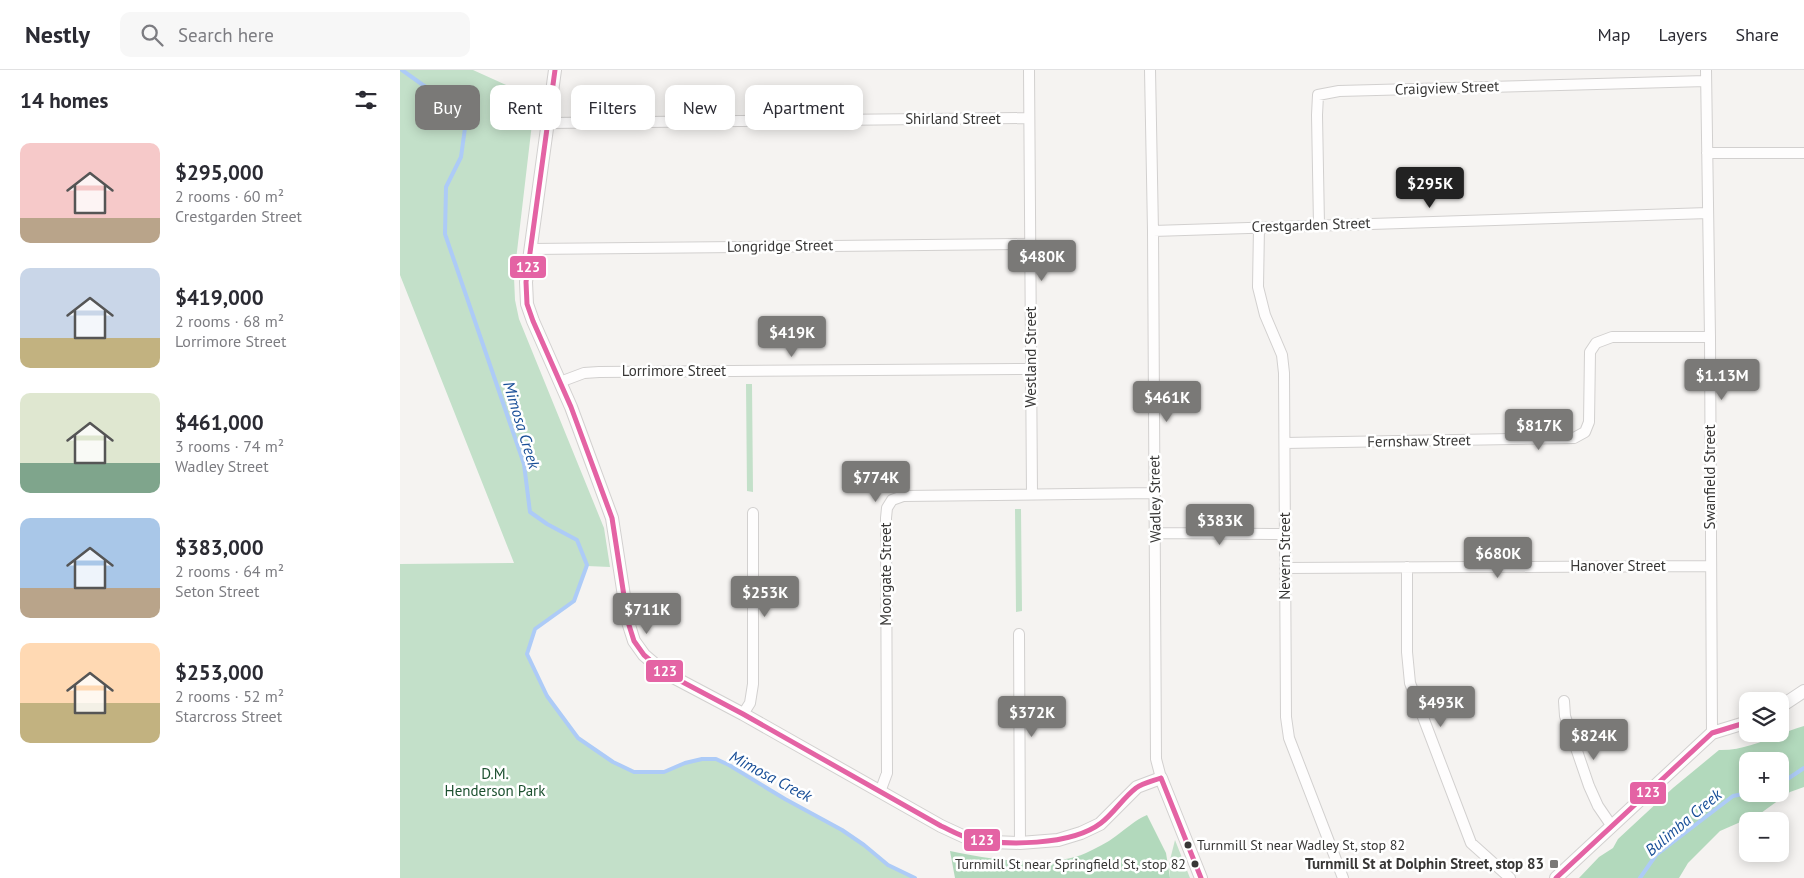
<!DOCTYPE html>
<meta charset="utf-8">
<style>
:root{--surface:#fff;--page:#f7f7f7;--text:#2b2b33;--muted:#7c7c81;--line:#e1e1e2;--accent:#7a7977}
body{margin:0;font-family:"PT Sans",sans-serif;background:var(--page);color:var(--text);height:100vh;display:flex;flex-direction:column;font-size:19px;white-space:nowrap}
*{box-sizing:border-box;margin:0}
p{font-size:16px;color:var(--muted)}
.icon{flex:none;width:28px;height:28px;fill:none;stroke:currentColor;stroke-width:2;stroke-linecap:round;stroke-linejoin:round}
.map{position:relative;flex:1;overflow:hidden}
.panel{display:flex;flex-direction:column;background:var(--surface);width:400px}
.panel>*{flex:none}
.top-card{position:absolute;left:15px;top:15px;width:475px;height:45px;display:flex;gap:10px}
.buttons{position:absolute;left:1339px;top:622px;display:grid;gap:10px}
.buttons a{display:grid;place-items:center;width:50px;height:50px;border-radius:10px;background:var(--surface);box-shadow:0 2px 12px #0003;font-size:25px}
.price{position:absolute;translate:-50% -42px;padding:0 11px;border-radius:5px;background:var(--accent);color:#fff;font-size:16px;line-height:32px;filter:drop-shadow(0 1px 2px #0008)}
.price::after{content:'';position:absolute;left:50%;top:30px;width:15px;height:11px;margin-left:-8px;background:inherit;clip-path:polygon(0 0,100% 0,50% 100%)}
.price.selected{background:#222;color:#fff}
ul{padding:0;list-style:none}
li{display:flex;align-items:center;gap:15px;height:125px;padding:0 20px}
li span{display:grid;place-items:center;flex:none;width:140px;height:100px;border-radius:10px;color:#555}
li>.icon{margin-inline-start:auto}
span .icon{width:60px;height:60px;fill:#fffc;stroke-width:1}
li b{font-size:21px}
h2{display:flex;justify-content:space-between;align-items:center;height:60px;padding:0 20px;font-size:21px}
.tag{padding:0 18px;border-radius:10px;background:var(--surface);box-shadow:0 2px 12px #0003;font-size:18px;line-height:45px}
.tag.selected{background:var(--accent);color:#fff}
header{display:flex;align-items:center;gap:30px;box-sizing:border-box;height:70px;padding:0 25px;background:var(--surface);border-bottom:1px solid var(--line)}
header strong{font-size:24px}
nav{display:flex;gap:28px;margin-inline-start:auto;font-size:18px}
.search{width:350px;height:45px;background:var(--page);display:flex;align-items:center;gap:12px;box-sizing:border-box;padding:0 18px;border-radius:10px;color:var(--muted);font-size:19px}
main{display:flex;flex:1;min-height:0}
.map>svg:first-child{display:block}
.green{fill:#c3e0c9}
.forest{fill:#b2d9bc;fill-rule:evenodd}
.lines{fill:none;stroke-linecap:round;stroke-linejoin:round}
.stream{stroke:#adcbf7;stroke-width:4}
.minor-casing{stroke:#d2d0cf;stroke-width:12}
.tertiary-casing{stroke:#d2d0cf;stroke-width:14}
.minor{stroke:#fefdfd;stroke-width:10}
.tertiary{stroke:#fefdfd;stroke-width:12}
.bus-1-casing{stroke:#fff;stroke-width:9}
.bus-1{stroke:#e463a4;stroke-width:5}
.bus-dot{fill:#383736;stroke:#fff;stroke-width:2}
.poi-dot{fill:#7a7977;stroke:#fff;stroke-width:2}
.labels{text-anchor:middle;stroke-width:5;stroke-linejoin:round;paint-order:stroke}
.bus-label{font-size:14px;fill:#383736;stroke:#fff;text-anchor:start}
.street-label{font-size:15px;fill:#383736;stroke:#fff}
.park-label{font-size:15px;fill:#1c502f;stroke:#fff}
.poi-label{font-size:15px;font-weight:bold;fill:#383736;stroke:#fff;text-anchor:end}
.water-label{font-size:16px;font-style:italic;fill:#194f98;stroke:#fff}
.line-badge{stroke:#fff;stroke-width:2}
.badge-label{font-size:14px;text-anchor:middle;font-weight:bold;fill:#fff}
</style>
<header>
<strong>Nestly</strong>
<div class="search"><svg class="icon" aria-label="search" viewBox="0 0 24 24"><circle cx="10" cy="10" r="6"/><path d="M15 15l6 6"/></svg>Search here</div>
<nav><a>Map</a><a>Layers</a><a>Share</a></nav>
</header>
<main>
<section class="panel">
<h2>14 homes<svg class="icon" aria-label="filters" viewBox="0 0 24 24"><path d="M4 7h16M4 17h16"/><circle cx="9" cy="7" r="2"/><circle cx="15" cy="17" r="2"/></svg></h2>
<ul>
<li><span style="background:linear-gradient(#f6c9c9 75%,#b9a48a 0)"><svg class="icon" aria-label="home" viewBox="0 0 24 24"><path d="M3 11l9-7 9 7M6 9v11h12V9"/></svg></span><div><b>$295,000</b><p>2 rooms · 60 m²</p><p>Crestgarden Street</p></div></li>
<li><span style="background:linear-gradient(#c9d6e8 70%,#c2b280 0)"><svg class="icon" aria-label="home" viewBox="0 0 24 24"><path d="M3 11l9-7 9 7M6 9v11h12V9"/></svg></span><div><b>$419,000</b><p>2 rooms · 68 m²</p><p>Lorrimore Street</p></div></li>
<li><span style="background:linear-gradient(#dfe7d0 70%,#7fa58c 0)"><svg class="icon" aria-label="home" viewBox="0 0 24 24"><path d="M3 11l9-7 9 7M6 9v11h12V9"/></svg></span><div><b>$461,000</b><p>3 rooms · 74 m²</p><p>Wadley Street</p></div></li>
<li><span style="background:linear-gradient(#a9c7e8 70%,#b9a48a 0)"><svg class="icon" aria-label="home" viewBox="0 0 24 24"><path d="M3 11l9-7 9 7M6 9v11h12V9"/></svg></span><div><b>$383,000</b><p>2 rooms · 64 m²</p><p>Seton Street</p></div></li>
<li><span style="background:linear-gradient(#ffd9b3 60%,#c2b280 0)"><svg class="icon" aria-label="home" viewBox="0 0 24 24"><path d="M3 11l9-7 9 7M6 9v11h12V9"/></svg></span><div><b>$253,000</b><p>2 rooms · 52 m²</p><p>Starcross Street</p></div></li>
</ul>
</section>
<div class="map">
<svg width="1404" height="808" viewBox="0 0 1404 808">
<rect width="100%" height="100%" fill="#f5f3f1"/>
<path class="green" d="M0,0H73L135,28L114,207L115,230L119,249L204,458L210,497L187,496L174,531L135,559L127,584L147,626L178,668L213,692L234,702H264L285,693L302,689H316L329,695L385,729L442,760L464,775L488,795L515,808H0V494L114,493L0,205Z
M346,314H352L353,422L347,421Z
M615,439H621L622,541L616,542Z
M775,770L790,808H770L769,794Z"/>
<path class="forest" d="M1404,656V717L1390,722L1361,743L1320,761L1288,793L1279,808H1179L1199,787L1213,778L1218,769L1273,718L1319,680C1349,681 1376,664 1404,656ZM1348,691H1380V724H1348Z
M747,745L766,783L770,808H555L550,781C588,789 650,799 686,783C696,778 707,773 716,766C727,758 735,750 747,745Z"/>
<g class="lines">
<path class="stream" d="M2,0L44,30L65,58L61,87L46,117L45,164L124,394L130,442L147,454L177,470L187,495L174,531L135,559L127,584L147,626L178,668L213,692L234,702H264L285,693L302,689H316L329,695L385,729L442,760L464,775L488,795L515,808
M1380,714L1404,698
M1240,808L1256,785L1333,726L1348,723"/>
<g class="minor-casing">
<path id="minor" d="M629,0L632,424
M750,0L753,161L756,689L761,708
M1306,0L1310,267L1312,663
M148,53L629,48
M1307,83H1404
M919,155L917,45L918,25L939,21L1306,11
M859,157L858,217L865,245L882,285L884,303L886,647L889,668L943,808
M753,161L1308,143
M131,179L630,174
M160,312L184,303L199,302L631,299
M885,373L1174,368L1185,362L1189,352L1190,282L1196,273L1212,267H1310
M756,463L884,464
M1007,497V582L1010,613L1071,773L1110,808
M885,498L1310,496
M619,564L620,773
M1164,631L1165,646L1189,716L1198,736L1211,755
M343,644L350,633L353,614V443
M480,722L487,703L486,448L487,438L492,430L503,426L754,423"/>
</g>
<g class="tertiary-casing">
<path id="tertiary" d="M155,0L126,212L127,234L133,251L171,337L212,448L228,552L234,571L244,585L258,597L275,608L343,644L541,756L567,768L592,772L620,773L658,770L681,763L700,754L737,717L761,708L801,808
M1380,637L1404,621
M1156,808L1312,663L1348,652"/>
</g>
<use href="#minor" class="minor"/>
<use href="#tertiary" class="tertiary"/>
<g class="bus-1-casing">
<path id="bus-1" d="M155,0L126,212L127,234L133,251L171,337L212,448L228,552L234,571L244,585L258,597L275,608L343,644L541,756C550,760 560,766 569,768C604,776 671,776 701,753C714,743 723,728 736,718C743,713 753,711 761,708
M761,708L801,808
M1156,808L1312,663L1348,652"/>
</g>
<use href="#bus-1" class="bus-1"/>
</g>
<g class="bus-dot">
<circle cx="788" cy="775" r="4.5"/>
<circle cx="795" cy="794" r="4.5"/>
</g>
<rect class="poi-dot" x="1149" y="789" width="10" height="10" rx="2.5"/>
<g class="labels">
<g class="bus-label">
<text x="797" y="780">Turnmill St near Wadley St, stop 82</text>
<text x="786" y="799" text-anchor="end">Turnmill St near Springfield St, stop 82</text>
</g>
<g class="street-label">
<text transform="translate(1047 18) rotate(-2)" y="5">Craigview Street</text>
<text x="553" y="54">Shirland Street</text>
<text transform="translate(911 155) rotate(-2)" y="5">Crestgarden Street</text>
<text transform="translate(380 176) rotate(-1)" y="5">Longridge Street</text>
<text transform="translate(631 287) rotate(-90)" y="5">Westland Street</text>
<text x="274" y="306">Lorrimore Street</text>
<text transform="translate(1019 371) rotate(-1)" y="5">Fernshaw Street</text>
<text transform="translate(1310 407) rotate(-90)" y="5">Swanfield Street</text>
<text transform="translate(755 429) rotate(-91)" y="5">Wadley Street</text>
<text transform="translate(885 486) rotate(-90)" y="5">Nevern Street</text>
<text x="1218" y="501">Hanover Street</text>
<text transform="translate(486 504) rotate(-90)" y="5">Moorgate Street</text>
</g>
<g class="park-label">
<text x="95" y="709">D.M.<tspan x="95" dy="17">Henderson Park</tspan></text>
</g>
<g class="poi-label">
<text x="1144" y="799">Turnmill St at Dolphin Street, stop 83</text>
</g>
<g class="water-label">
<text transform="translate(122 355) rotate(73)" y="6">Mimosa Creek</text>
<text transform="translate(371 706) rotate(28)" y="6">Mimosa Creek</text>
<text transform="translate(1283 752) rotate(-40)" y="6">Bulimba Creek</text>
</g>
</g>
<g class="line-badge">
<rect x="109" y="185" width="38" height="24" rx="5" fill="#e463a4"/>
<rect x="245" y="589" width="39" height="24" rx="5" fill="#e463a4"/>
<rect x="1229" y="711" width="38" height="24" rx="5" fill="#e463a4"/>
<rect x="563" y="758" width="38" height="24" rx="5" fill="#e463a4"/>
</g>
<g class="badge-label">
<text x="128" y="202">123</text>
<text x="265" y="606">123</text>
<text x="1248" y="727">123</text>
<text x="582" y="775">123</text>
</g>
</svg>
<div class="buttons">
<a><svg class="icon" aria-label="layers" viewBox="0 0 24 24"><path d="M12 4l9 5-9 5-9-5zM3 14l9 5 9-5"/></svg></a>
<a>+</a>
<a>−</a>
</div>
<b class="price selected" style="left:1030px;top:139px">$295K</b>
<b class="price" style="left:642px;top:212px">$480K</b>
<b class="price" style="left:392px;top:288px">$419K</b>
<b class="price" style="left:1322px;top:331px">$1.13M</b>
<b class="price" style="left:767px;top:353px">$461K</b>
<b class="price" style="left:1139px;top:381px">$817K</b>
<b class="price" style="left:476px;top:433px">$774K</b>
<b class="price" style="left:820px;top:476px">$383K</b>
<b class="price" style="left:1098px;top:509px">$680K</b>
<b class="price" style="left:365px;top:548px">$253K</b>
<b class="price" style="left:247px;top:565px">$711K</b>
<b class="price" style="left:1041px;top:658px">$493K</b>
<b class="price" style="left:632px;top:668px">$372K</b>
<b class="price" style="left:1194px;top:691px">$824K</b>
<div class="top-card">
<a class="tag selected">Buy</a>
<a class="tag">Rent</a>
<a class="tag">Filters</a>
<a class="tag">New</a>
<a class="tag">Apartment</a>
</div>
</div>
</main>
